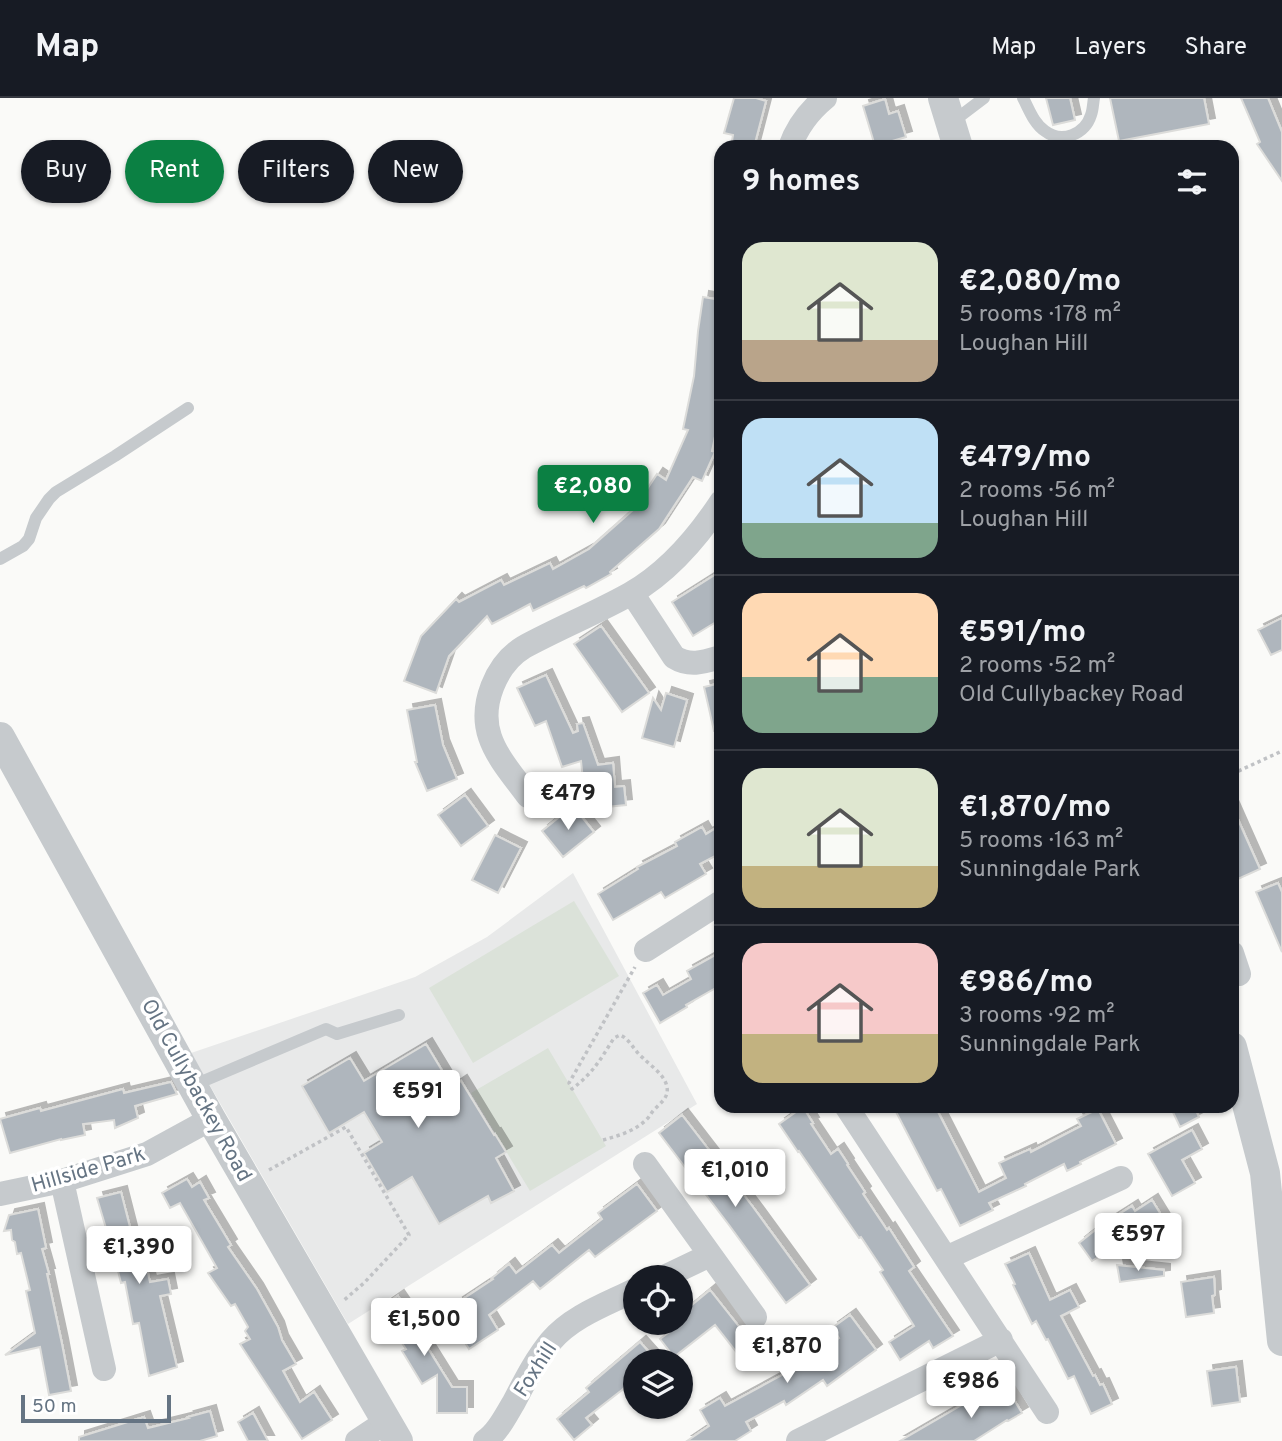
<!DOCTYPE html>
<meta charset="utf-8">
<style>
:root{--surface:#171b24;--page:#20242c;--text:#f1f3f6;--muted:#9ea1a6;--line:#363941;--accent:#0b8043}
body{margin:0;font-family:Overpass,sans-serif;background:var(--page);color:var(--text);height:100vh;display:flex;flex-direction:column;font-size:26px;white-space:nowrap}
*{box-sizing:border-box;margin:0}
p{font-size:23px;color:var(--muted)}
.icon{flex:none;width:38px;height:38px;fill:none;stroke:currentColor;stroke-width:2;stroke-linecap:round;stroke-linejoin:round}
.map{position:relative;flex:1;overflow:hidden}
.drawer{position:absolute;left:714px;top:42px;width:525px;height:973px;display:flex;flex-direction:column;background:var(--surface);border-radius:21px;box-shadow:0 2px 5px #0004}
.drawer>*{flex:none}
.top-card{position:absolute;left:21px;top:42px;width:588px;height:63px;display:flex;gap:14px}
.fabs{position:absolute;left:623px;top:1167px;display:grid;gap:14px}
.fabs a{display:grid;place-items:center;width:70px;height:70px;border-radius:50%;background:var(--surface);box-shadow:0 2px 5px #0004;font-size:35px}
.scale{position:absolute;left:21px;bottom:18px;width:150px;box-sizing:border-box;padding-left:7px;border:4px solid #657483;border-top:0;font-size:19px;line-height:24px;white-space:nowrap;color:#657483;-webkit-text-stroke:5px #fff;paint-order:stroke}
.price{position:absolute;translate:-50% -60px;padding:0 16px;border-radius:7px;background:#fff;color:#222;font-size:23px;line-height:46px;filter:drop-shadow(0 2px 4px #0008)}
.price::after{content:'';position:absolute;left:50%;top:42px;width:21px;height:16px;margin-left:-10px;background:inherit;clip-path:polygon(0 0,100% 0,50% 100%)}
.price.active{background:var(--accent);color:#fff}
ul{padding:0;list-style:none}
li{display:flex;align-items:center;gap:21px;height:175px;padding:0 28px}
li+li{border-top:2px solid var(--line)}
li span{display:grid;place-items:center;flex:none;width:196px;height:140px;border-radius:21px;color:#555}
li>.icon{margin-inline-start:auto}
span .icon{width:84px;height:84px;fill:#fffc;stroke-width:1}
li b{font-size:30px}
h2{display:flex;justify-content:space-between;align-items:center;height:84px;padding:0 28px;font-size:30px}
.chip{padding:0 24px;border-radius:32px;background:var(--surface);box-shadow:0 2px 5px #0004;font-size:24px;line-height:63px}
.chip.active{background:var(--accent);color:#fff}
header{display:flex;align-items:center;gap:42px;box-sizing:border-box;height:98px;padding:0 35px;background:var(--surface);border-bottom:2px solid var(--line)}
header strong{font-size:33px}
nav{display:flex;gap:38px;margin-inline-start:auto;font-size:24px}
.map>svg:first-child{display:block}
.built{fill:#e8e9e9}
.green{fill:#dbe2d9}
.building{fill:#afb6bd;stroke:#dcdcda;stroke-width:2;filter:url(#shadow)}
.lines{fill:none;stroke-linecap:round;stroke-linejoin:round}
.path{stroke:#c0c2c5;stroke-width:3.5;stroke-dasharray:3.5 3.5;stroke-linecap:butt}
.service{stroke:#c6cacd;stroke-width:12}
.minor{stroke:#c6cacd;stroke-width:24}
.tertiary{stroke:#c6cacd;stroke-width:30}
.labels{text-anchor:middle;stroke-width:7;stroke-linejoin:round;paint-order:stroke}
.street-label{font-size:21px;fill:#657483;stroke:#fff}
</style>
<header>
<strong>Map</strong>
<nav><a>Map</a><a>Layers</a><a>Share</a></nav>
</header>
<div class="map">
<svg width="1282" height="1343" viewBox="0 0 1282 1343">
<defs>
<filter id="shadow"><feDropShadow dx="6" dy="-6" stdDeviation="0" flood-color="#0004"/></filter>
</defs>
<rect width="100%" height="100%" fill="#fafaf8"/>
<path class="built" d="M573,775L697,1006L348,1226L191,955L415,879L487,839Z"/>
<path class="green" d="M574,803L619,878L473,965L429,890Z
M548,950L606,1048L530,1093L471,995Z"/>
<path class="building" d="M734,0H756L766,3L754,49H731L733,37L724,35Z
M1046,0H1070L1075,22L1053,27Z
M1110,0H1204L1209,26L1119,43Z
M1241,0H1268L1282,34V83L1257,46L1260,44Z
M885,1L889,16L898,13L906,39L875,48L863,8Z
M703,199L721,202V309L712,353L715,354L702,383L693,379L659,431L610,474L611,476L586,490L584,488L533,513L530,506L492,526L487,518L449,558L436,595L404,583L421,538L456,501L459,504L501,482L504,487L550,465L553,471L589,451L634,411L657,376L666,382L688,332L683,331L694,278L698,233Z
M721,473V521L693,538L672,504Z
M1282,520V552L1271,557L1258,532Z
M601,528L649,595L622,614L574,546Z
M546,577L573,635L578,633L577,626L583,625L598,667L613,665L615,689L624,688L626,707L586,711L581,663L562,669L546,623L535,628L517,590Z
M721,585V632L714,633L704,589Z
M666,595L687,602L674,649L642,640L653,600L661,612Z
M435,607L443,647L457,681L427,693L415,664H417L407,612Z
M465,697L488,728L461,748L438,717Z
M573,708L594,734L563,759L542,733Z
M1232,708L1260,771L1238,781L1232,768Z
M721,727V755L700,766L706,776L665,800L661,794L613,822L598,796L638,771L637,769L677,748L675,744L702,729L706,736Z
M495,737L521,750L498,795L472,782Z
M1278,785L1282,794V854L1256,794Z
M721,854V887L686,907L687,909L660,925L643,895L657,887L663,897L691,881L687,873Z
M426,946L452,989L461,983L494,1037L495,1036L506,1054L496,1060L514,1093L491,1105L488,1098L439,1126L412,1079L387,1094L364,1055L382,1044L364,1014L329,1035L302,988L350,960L364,983Z
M171,984L177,996L135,1008L138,1020L115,1030L114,1022L83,1026L85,1037L61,1042V1041L10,1055L0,1021L40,1010L41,1013L123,991L124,995Z
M893,1008H935L979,1094L1006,1080L999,1065L1030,1051L1031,1054L1081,1028L1077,1021L1098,1011L1116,1046L1080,1064L1081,1066L1067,1073L1064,1066L1025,1086L1026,1088L989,1105L993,1112L960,1128L941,1091L937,1093Z
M1170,1008H1194L1199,1019L1180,1029Z
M803,1009L813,1025L811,1026L831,1056L838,1051L848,1066L847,1067L865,1094L863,1096L887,1132L889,1130L914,1169L909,1173L953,1238L933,1250L929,1243L900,1262L889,1244L914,1228L880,1174L883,1172L861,1139L859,1140L799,1053L798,1054L779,1026Z
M682,1017L753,1109L810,1187L786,1205L729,1127L659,1035Z
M1192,1032L1202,1051L1182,1062L1195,1085L1172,1098L1148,1056Z
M187,1081L192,1089L200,1084L209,1100L204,1102L231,1147L228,1149L257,1191L278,1229L282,1242L296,1266L283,1273L300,1304L314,1294L332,1322L302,1341L240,1246L250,1241L245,1233L248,1229L235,1206L231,1208L208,1175L217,1170L180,1105L170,1110L162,1095Z
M637,1086L657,1113L595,1159L589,1152L540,1191L533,1183L489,1217L498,1232L469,1251L455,1228L467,1220L457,1205L493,1181L492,1180L509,1166L516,1175L552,1147L559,1155L602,1121L598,1115Z
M121,1094L133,1141L140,1140L150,1184L168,1181L171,1196L160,1198L177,1269L149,1278L139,1225L133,1226L125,1184L121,1185L109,1137H108L97,1100Z
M1152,1102L1166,1125L1115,1158L1114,1149L1092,1163L1079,1145L1099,1129L1132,1108L1135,1113Z
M38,1111L46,1150L42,1151L49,1176H47L62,1246L71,1293L49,1297L40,1249L5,1257L35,1235L26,1193L30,1192L21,1155L17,1156L15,1144L12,1142L11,1132L4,1133L9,1117Z
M1029,1155L1050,1202L1070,1192L1079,1209L1061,1218L1093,1278L1095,1277L1100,1287L1103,1286L1112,1306L1091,1316L1074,1278L1068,1281L1048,1241L1046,1242L1036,1223L1032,1226L1013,1187L1015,1186L1005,1166Z
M1117,1167L1164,1172V1178L1120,1184Z
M1214,1179L1215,1197L1212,1198L1214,1215L1186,1219L1181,1184Z
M710,1192L752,1245L738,1256L715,1227L674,1259L660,1241L681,1225V1216Z
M398,1198L417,1226L414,1228L452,1289H467V1315H437V1277L422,1286L402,1253L406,1251L379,1211Z
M850,1217L876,1252L827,1288L823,1282L786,1307L784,1303L746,1324L751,1333L735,1343H687L709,1328L700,1312L720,1300L725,1308L784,1276L822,1252L839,1240L832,1230Z
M640,1244L658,1264H635V1279L622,1292L586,1320L592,1327L574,1342L557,1321L589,1294L586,1290Z
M1236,1269L1240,1304L1212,1308L1207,1273Z
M1005,1287L1022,1315L1008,1323L1007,1322L974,1343H900L967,1304L970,1309Z
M210,1313L217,1338L200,1343H79V1339L144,1319L148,1330L189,1320L188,1319Z
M253,1315L268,1343H248L238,1324Z"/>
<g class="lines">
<path class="path" d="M1232,676L1282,653
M603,1042C618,1038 635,1033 647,1021C650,1018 651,1015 654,1012C660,1005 669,1000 667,989C665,977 651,968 643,960C634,953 630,941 620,937L614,940C600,962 594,974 572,991L569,985L635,869
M269,1072L346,1029L409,1137L364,1185L343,1203"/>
<path class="service" d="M1023,0C1029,11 1034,26 1045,33C1062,46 1085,36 1091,17C1093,12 1093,5 1094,0
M951,25L984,0
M0,461L23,448L29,441L36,420L49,401L56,394L115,358L188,310
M194,987L326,931L337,936L399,917"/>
<path class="minor" d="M790,49C797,29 808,14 825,0
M632,495L674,559C690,569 704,564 721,559
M528,698C515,680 497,660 490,639C479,607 496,566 524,549C559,530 596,515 630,496C667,475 698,439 721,404
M646,852L721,804
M1232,855L1239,876
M846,1008L1047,1314
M645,1066L755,1219
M62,1083L104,1271
M0,1096L62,1083L147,1056L211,1021
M946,1160L1121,1080
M662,1180L710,1157
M357,1343L387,1323
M485,1343C498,1334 506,1317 514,1304C525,1283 536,1261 551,1243C572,1218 607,1206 635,1192
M798,1343L1001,1242"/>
<path class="tertiary" d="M943,0L958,49
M0,639L211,1021L398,1343
M1232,949L1265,1075L1282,1243"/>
</g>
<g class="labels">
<g class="street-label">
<text transform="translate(197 992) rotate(61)" y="7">Old Cullybackey Road</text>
<text transform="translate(88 1071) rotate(-16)" y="7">Hillside Park</text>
<text transform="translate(535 1271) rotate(-57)" y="7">Foxhill</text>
</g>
</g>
</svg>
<div class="fabs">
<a><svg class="icon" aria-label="locate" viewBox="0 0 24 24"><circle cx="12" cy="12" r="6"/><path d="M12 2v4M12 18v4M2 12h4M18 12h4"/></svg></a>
<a><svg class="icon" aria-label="layers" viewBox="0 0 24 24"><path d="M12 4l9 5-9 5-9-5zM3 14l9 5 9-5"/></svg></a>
</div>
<div class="scale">50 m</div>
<b class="price active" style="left:593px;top:427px">€2,080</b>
<b class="price" style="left:568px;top:734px">€479</b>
<b class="price" style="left:418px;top:1032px">€591</b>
<b class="price" style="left:735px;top:1111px">€1,010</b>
<b class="price" style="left:1138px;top:1175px">€597</b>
<b class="price" style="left:139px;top:1188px">€1,390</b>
<b class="price" style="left:424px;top:1260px">€1,500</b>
<b class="price" style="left:787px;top:1287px">€1,870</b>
<b class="price" style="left:971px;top:1322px">€986</b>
<div class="top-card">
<a class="chip">Buy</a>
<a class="chip active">Rent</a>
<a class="chip">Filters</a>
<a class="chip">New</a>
</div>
<section class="drawer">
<h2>9 homes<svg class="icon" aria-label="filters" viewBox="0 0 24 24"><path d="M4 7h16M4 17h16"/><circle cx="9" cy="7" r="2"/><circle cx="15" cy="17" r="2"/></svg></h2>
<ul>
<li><span style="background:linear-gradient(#dfe7d0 70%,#b9a48a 0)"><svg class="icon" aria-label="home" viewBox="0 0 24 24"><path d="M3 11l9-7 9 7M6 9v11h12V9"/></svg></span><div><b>€2,080/mo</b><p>5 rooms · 178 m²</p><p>Loughan Hill</p></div></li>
<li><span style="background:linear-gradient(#bfe0f5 75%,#7fa58c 0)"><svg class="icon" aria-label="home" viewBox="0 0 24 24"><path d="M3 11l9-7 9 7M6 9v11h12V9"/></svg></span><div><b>€479/mo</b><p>2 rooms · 56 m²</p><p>Loughan Hill</p></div></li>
<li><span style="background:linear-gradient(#ffd9b3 60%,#7fa58c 0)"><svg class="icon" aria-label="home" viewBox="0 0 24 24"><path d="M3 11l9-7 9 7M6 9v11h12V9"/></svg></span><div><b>€591/mo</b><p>2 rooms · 52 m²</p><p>Old Cullybackey Road</p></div></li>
<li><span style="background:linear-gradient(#dfe7d0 70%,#c2b280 0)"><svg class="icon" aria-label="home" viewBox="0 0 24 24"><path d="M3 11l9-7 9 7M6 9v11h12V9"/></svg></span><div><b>€1,870/mo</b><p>5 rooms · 163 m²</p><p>Sunningdale Park</p></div></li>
<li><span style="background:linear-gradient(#f6c9c9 65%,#c2b280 0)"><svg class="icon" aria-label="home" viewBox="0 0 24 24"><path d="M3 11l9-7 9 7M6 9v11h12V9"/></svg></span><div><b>€986/mo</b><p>3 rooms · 92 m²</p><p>Sunningdale Park</p></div></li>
</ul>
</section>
</div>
